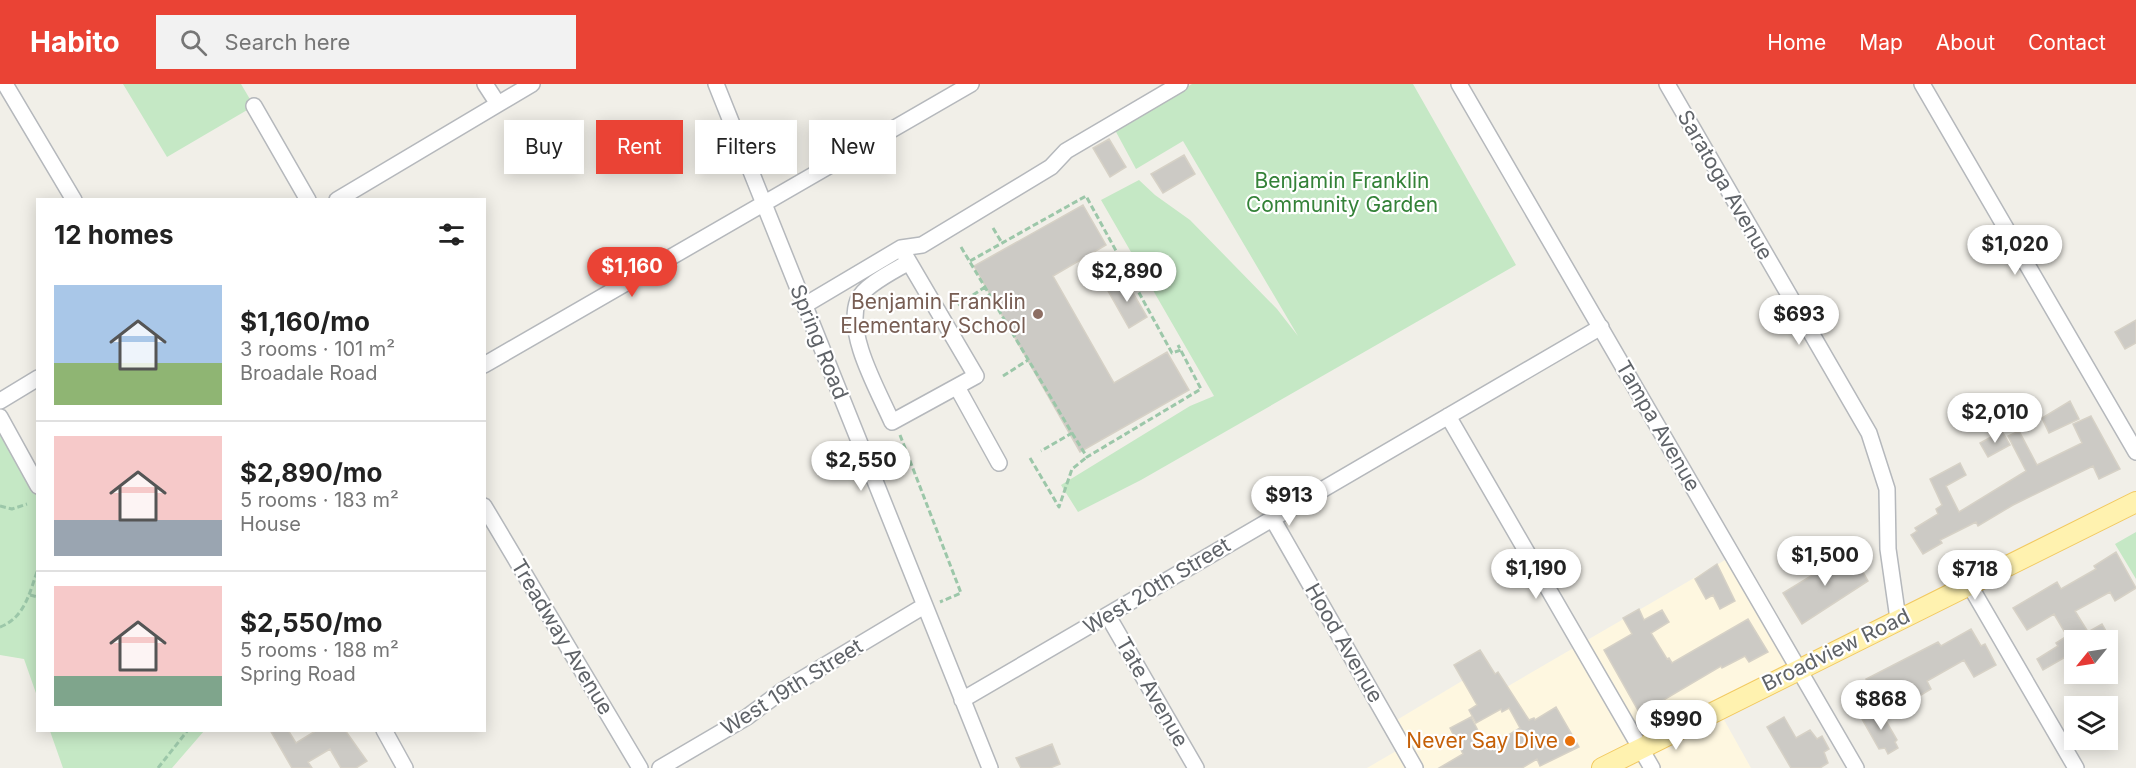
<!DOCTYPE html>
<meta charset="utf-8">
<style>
:root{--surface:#fff;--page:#f2f2f2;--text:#222;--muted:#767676;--line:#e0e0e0;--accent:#ea4335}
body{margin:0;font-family:Inter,sans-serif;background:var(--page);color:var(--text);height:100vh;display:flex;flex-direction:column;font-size:22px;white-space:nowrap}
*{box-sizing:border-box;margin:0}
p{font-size:20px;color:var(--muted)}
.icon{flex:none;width:33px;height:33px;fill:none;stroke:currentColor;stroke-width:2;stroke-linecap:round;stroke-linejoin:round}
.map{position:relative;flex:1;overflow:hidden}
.side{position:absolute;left:36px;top:114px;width:450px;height:534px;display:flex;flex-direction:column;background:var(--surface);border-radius:0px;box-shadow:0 3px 15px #0003}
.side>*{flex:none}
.hud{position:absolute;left:504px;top:36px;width:570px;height:54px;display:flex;gap:12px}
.needle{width:39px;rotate:240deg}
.buttons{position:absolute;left:2064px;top:546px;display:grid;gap:12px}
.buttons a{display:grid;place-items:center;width:54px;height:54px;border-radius:0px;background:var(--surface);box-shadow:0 3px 15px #0003;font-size:30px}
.price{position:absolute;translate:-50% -51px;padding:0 14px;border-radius:21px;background:#fff;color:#222;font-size:20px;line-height:39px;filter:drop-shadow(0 2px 3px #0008)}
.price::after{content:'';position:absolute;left:50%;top:36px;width:18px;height:14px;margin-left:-9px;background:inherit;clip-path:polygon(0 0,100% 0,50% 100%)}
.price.on{background:var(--accent);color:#fff}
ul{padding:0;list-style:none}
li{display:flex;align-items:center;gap:18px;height:150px;padding:0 18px}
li+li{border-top:2px solid var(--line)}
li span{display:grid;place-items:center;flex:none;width:168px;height:120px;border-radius:0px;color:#555}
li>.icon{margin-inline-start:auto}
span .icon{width:72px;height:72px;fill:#fffc;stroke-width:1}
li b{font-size:26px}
h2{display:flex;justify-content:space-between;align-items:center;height:72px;padding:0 18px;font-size:26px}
.pill{padding:0 21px;border-radius:0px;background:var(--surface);box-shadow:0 3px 15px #0003;font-size:21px;line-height:54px}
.pill.on{background:var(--accent);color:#fff}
header{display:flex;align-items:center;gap:36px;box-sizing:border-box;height:84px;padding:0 30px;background:var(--accent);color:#fff}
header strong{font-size:28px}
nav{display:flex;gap:33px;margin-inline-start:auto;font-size:21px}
.search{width:420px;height:54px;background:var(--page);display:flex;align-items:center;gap:15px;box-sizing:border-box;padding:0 21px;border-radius:0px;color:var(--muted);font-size:22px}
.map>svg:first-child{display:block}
.commercial{fill:#fef7e0}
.green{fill:#c5e8c5}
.building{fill:#cccac5;stroke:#d6d1c6;stroke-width:1.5}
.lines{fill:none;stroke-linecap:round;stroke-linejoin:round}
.minor-casing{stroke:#b5b8bc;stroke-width:18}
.major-casing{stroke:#f2c960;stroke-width:22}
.path{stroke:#9cc7a9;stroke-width:3;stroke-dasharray:6 3;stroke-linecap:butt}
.minor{stroke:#fff;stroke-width:15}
.major{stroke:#fff2af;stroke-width:20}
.education-dot{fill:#8d6e63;stroke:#fff;stroke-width:2}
.food-dot{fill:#e8710a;stroke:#fff;stroke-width:2}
.labels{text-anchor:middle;stroke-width:4.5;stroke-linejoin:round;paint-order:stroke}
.park-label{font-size:21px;fill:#348238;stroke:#fff}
.street-label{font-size:21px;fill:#5f6368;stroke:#fff}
.education-label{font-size:21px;fill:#785e54;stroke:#fff;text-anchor:end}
.food-label{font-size:21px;fill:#c56008;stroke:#fff;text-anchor:end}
</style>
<header>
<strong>Habito</strong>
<div class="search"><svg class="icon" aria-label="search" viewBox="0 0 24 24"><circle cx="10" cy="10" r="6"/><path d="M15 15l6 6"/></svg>Search here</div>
<nav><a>Home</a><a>Map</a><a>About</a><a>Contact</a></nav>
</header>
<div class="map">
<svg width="2136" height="684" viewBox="0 0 2136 684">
<rect width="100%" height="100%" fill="#f1efe8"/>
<path class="commercial" d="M1732,472L1798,585L1718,625L1751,684H1367L1403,663L1390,640L1477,588L1491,612Z"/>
<path class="green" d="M123,0H241L254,22L167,73Z
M1192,0H1413L1516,181L1141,396L1078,428L1061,401L1190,322L1214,312L1101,116L1139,96L1155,111L1190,136L1277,225L1298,252L1183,57L1136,85L1115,46Z
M0,333L37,395V612L24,575L0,571Z
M2136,448V495L2115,460Z
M50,647V646L204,647L172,684H63Z"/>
<path class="building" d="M1109,55L1126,83L1110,93L1093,64Z
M1184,71L1195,90L1163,109L1151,90Z
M1083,121L1106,161L1053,192L1114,299L1167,268L1189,306L1080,368L974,182Z
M1125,195L1147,233L1129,244L1107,205Z
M2136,236V259L2125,265L2115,248Z
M2070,317L2079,335L2049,349L2042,334Z
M2091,332L2120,385L2099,395L2093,382L2013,421L1978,442L1976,438L1940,456L1942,459L1923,470L1911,451L1917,447L1915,444L1938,430L1936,425L1942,421L1930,395L1960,379L1966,391L1946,402L1959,428L2026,387L2008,352L2019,347L2037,381L2082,359L2073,340Z
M2002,347L2010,361L1988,373L1980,359Z
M2116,468L2136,504L2115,517L2110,508L2075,527L2088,548L2102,540L2111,556H2074V568L2043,586L2037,575L2058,562L2056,559L2067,552L2054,530L2027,546L2013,524L2057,498L2061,505L2096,485L2094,482Z
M1847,470L1850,475L1854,472L1868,497L1802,540L1783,509L1816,489L1815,486Z
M1717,480L1735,517L1720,525L1713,511L1706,515L1695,495Z
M1639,525L1644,536L1662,526L1669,538L1651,549L1667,575L1669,574L1672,579L1748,535L1768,568L1749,578L1745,572L1722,584L1721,582L1640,630L1604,566L1632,550L1623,534Z
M1971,545L1981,562L1985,560L1996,581L1974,593L1964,576L1927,597L1931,605L1913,616L1910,610L1883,626L1866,595L1938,558L1941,562Z
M1480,566L1495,590L1498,588L1529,636L1534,634L1535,636L1556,623L1579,663L1540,682L1537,675L1522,684H1439L1463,670L1450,644L1471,633L1487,664L1520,644L1509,624L1502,628L1501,625L1476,639L1469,626L1477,621L1454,581Z
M1878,623L1897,656L1895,658L1898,664L1888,670L1885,664L1879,665L1862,635Z
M1784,633L1796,654L1810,646L1817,655L1822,652L1829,665L1824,668L1828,679L1820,684H1791L1767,643Z
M270,646H288L296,659L317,646H345L367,677L356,684H341L330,665L308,678L312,684H292Z
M1052,660L1060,680L1050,684H1021L1016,674Z"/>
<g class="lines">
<g class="minor-casing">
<path id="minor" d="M5,0L74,116
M485,0L498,20
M716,0L990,684
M1459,0L1856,684
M1667,0L1869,349L1887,405L1888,465L1898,535
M1922,0L2136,368
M254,22L308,116
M337,116L532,0
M901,164L909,178L976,292L892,338C878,306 845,250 858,216C864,201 896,186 909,178
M805,221L901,164L922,161L1051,83L1066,67L1180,0
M484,281L971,0
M957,303L999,379
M0,317L38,294
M1448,332L1652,684
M0,333L38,402
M484,422L640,684
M1272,434L1415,684
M1969,500L2076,684
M1108,532L1196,684
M962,616L1601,243
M384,646L405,684
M660,684L747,633L782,607L924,522"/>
</g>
<g class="major-casing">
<path id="major" d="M1602,684L2136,418"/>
</g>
<path class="path" d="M993,144L1002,159
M961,163L1072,349L1041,367
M970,177L1086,112L1172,269L1181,266
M958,221L985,203
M1003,292L1028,276
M1072,349L1087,373L1201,305L1178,261
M900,351L961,509L940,518
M879,365L887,359
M1030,374L1059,423L1072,385L1087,373
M0,422L12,425L27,420
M30,511L38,513
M0,543C25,534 30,507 38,485
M158,684L188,646"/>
<use href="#minor" class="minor"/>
<use href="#major" class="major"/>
</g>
<circle class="education-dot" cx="1038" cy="230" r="6"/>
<circle class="food-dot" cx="1570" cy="657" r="6"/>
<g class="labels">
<g class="park-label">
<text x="1342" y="104">Benjamin Franklin<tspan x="1342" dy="24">Community Garden</tspan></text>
</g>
<g class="street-label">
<text transform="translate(1725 101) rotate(60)" y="7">Saratoga Avenue</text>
<text transform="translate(819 258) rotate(68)" y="7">Spring Road</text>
<text transform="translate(1658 342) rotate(60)" y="7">Tampa Avenue</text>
<text transform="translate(1157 502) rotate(-31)" y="7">West 20th Street</text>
<text transform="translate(562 553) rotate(59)" y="7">Treadway Avenue</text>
<text transform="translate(1344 559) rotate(60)" y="7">Hood Avenue</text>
<text transform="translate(1836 566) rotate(-26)" y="7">Broadview Road</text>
<text transform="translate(792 603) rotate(-32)" y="7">West 19th Street</text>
<text transform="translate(1152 608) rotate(60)" y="7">Tate Avenue</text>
</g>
<g class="education-label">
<text x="1026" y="225">Benjamin Franklin<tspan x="1026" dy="24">Elementary School</tspan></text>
</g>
<g class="food-label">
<text x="1558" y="664">Never Say Dive</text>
</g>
</g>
</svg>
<div class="buttons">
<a><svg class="needle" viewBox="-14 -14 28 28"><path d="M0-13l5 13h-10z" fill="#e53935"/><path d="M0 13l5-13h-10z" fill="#767676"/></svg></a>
<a><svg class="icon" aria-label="layers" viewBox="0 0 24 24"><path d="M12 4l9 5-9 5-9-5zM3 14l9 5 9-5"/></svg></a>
</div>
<b class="price" style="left:2015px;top:192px">$1,020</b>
<b class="price on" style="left:632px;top:214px">$1,160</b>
<b class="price" style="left:1127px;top:219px">$2,890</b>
<b class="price" style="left:1799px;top:262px">$693</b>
<b class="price" style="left:1995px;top:360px">$2,010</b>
<b class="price" style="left:861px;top:408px">$2,550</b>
<b class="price" style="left:1289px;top:443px">$913</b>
<b class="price" style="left:1825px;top:503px">$1,500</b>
<b class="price" style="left:1536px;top:516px">$1,190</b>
<b class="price" style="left:1975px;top:517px">$718</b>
<b class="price" style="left:1881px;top:647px">$868</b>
<b class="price" style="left:1676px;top:667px">$990</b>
<div class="hud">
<a class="pill">Buy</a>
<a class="pill on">Rent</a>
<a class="pill">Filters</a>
<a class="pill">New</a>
</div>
<section class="side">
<h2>12 homes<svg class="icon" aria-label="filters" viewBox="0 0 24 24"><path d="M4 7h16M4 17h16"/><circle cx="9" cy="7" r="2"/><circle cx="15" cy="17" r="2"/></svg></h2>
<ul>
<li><span style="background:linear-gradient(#a9c7e8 65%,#8fb573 0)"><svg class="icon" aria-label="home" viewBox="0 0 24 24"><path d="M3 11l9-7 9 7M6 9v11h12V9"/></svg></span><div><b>$1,160/mo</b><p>3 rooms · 101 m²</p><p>Broadale Road</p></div></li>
<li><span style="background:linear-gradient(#f6c9c9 70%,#9aa5b1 0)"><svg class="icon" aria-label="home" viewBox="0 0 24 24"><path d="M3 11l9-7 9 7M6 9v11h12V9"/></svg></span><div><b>$2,890/mo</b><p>5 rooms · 183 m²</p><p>House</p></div></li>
<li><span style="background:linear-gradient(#f6c9c9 75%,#7fa58c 0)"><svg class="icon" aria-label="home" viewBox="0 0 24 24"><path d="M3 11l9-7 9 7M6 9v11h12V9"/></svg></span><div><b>$2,550/mo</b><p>5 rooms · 188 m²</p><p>Spring Road</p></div></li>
</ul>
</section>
</div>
